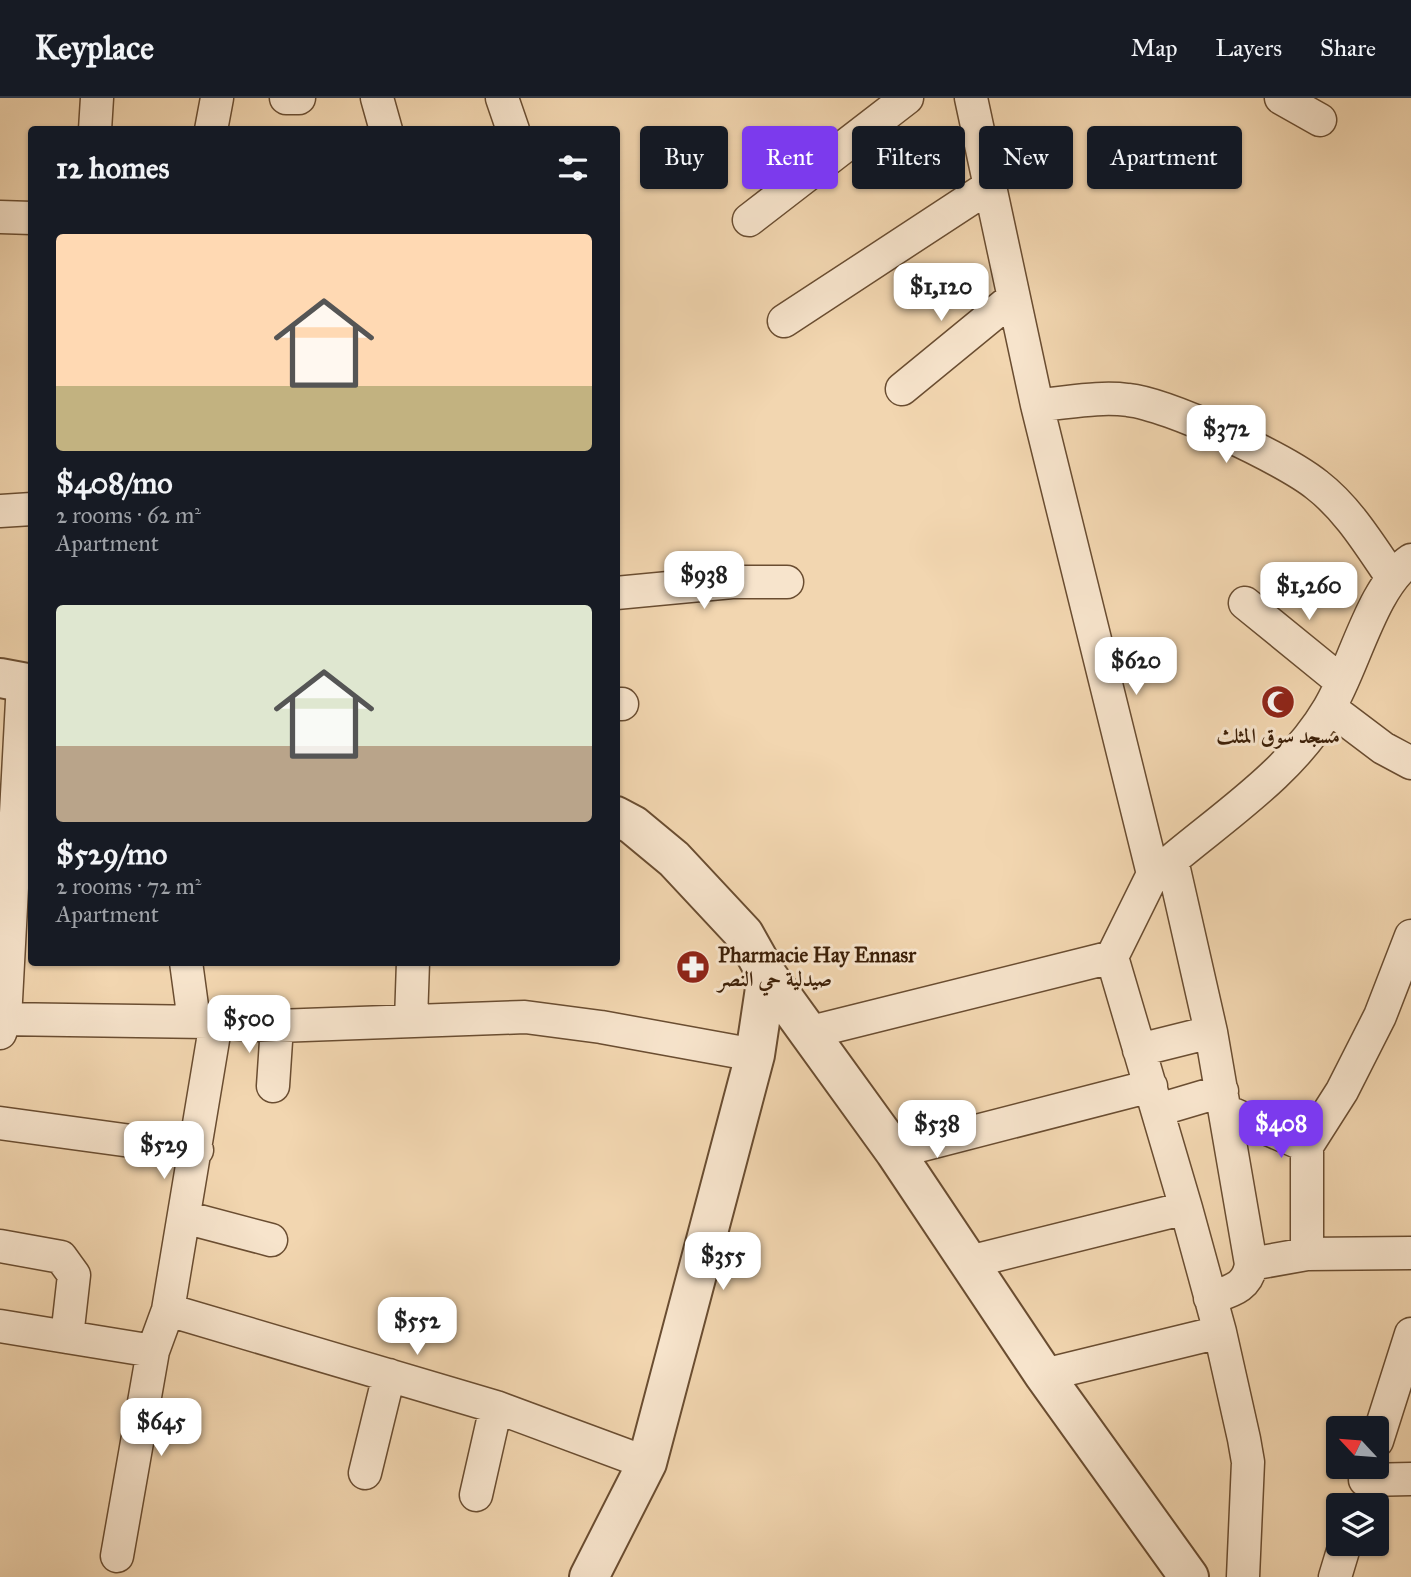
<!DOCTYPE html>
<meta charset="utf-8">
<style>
:root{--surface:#171b24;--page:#20242c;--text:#f1f3f6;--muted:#9ea1a6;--line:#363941;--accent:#7c3aed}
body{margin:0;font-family:"IM FELL Great Primer",Amiri,serif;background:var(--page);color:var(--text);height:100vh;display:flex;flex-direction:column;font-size:26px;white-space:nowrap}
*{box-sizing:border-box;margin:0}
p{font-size:23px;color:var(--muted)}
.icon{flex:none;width:38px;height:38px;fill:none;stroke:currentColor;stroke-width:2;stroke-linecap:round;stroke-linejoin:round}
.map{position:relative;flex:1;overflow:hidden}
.details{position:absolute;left:28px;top:28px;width:592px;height:840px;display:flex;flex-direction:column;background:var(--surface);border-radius:7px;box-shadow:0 2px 5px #0004}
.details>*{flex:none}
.guide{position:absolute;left:640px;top:28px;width:665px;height:63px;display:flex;gap:14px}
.needle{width:46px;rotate:296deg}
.fabs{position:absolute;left:1326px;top:1318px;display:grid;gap:14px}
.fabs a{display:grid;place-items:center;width:63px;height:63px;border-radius:7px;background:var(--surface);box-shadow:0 2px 5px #0004;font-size:35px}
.price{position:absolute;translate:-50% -60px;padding:0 16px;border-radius:14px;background:#fff;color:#222;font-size:23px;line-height:46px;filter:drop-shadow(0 2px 4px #0008)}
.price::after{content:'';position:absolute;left:50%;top:42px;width:21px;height:16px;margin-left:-10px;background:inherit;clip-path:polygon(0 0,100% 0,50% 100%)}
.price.current{background:var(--accent);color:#fff}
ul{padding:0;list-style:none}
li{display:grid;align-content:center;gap:14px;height:371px;padding:0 28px}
li span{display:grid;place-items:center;height:217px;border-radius:7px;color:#555}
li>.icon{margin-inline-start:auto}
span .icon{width:126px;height:126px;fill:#fffc;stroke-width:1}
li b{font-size:30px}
h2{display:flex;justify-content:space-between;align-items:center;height:84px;padding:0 28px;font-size:30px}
.pill{padding:0 24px;border-radius:7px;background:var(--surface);box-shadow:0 2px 5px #0004;font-size:24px;line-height:63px}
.pill.current{background:var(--accent);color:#fff}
header{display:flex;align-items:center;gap:42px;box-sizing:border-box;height:98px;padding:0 35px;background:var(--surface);border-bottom:2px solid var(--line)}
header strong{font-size:33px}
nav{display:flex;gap:38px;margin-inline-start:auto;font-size:24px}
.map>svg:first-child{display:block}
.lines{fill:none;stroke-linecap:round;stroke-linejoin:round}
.minor-casing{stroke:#6a4d31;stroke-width:35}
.tertiary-casing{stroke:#6a4d31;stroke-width:42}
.minor{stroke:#f7e4cc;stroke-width:32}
.tertiary{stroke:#f7e4cc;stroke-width:38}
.labels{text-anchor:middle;stroke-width:6;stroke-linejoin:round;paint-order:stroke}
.poi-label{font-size:21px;font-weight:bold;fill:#3c1f07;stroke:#f7e4cc}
</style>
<header>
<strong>Keyplace</strong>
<nav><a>Map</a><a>Layers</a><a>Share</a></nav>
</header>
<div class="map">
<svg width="1411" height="1479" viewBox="0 0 1411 1479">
<rect width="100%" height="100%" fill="#f2d6b0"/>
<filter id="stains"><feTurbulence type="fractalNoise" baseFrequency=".00286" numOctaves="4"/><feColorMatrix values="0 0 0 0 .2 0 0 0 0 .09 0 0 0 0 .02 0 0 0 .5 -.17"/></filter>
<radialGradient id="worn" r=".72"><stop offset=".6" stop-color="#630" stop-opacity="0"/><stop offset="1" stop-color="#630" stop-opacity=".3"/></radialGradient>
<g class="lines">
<g class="minor-casing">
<path id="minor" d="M286,0H299
M377,0L386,32
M502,0L513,32
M1281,0L1320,22
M95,32L97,0
M211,32L217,0
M0,119L32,120
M749,122L907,0
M784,223L990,88
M902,291L1013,200
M1037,307C1066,305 1099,298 1128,302C1168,306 1285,361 1317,387C1348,411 1369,446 1391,478
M0,413L32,411
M616,495L732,484H787
M1245,505L1342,584
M616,606H622
M1330,610L1383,650L1411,665
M1172,762C1227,716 1292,673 1329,610C1354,569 1372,488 1411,462
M1153,776L1172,762L1211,934L1251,1166
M1112,859L1186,1110L1220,1234L1244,1341L1248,1364L1243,1479
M186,864L194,923
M0,921L207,924L277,928L525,919L601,929L755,957
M411,923L413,864
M811,934L1112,859L1153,776L1037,307L971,0
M0,935L5,921L23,584
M1139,952L1211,934
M273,988L277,928
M1158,1012L1222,993
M1226,1013L1307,1048
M0,1025L197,1052
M895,1054L1151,988
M184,1119L271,1142
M0,1148L61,1159L74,1177L67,1239L0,1228
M1307,1156V1048L1342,993L1380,918L1411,838
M969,1164L1186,1110
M1210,1200C1230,1193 1248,1190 1251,1166L1307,1156L1411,1155
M168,1212L496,1309L647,1365
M67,1239L153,1253
M1044,1277L1220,1234
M1377,1343L1411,1236
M365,1375L389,1277
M1365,1382L1411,1381
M476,1397L496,1309
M117,1458L153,1253L168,1212L216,924
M1335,1479L1345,1446"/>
</g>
<g class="tertiary-casing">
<path id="tertiary" d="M0,580L32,586
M616,718L633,727L674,761L744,836L767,877L895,1054L1044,1277L1189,1479
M589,1479L647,1365L755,957L767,877"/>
</g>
<use href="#minor" class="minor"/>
<use href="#tertiary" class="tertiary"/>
</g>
<defs>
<g id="mosque-disc" transform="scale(1.75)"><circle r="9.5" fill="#8f2418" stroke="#f7e4cc"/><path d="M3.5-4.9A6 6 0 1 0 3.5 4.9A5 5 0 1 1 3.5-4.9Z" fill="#fff"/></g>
<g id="pharmacy-disc" transform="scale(1.75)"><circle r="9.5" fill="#8f2418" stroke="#f7e4cc"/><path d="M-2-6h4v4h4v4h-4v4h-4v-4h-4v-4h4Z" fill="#fff"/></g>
</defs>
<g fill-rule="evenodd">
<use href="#mosque-disc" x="1278" y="604"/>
<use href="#pharmacy-disc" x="693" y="869"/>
</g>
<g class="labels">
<g class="poi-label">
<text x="1278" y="645">مسجد سوق المثلث</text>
<text x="718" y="864" text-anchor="start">Pharmacie Hay Ennasr<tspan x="718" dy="24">صيدلية حي النصر</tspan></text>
</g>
</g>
<rect width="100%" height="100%" filter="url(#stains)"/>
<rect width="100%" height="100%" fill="url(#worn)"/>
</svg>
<div class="fabs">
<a><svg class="needle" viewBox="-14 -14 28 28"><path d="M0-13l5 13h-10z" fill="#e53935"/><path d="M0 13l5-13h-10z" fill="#9ea1a6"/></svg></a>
<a><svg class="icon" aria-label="layers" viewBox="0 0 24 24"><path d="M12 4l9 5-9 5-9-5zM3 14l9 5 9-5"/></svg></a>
</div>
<b class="price" style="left:941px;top:225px">$1,120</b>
<b class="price" style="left:1226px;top:367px">$372</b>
<b class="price" style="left:704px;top:513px">$938</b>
<b class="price" style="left:1309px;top:524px">$1,260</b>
<b class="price" style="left:1136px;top:599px">$620</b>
<b class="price" style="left:249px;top:957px">$500</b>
<b class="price" style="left:937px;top:1062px">$538</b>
<b class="price current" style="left:1281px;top:1062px">$408</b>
<b class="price" style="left:164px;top:1083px">$529</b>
<b class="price" style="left:723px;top:1194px">$355</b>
<b class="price" style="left:417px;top:1259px">$552</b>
<b class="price" style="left:161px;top:1360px">$645</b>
<div class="guide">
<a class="pill">Buy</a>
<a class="pill current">Rent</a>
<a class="pill">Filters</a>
<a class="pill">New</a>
<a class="pill">Apartment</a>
</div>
<section class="details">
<h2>12 homes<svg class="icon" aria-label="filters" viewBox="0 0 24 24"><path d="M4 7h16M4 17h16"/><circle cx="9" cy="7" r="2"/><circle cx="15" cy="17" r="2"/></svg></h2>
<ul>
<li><span style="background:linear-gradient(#ffd9b3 70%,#c2b280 0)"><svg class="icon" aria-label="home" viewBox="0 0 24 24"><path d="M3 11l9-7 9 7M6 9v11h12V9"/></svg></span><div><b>$408/mo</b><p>2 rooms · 62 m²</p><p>Apartment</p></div></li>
<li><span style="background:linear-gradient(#dfe7d0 65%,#b9a48a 0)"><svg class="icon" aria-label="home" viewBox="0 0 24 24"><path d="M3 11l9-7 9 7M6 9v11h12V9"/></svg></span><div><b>$529/mo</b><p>2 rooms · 72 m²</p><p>Apartment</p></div></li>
</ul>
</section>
</div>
